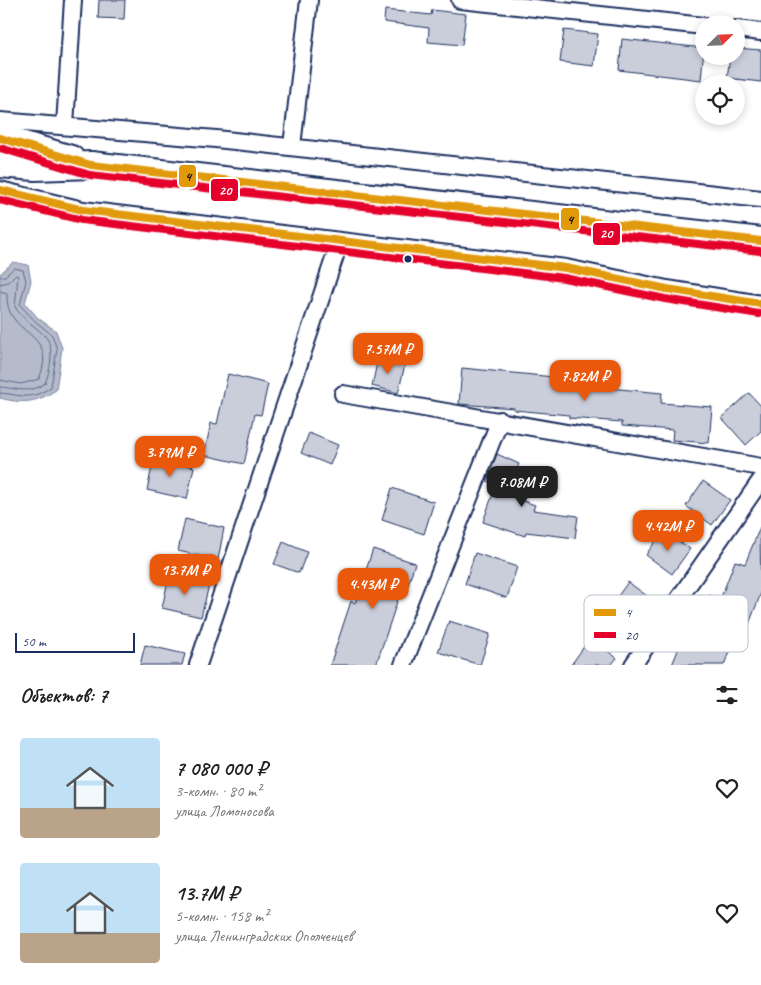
<!DOCTYPE html>
<html lang="ru">
<meta charset="utf-8">
<style>
:root{--surface:#fff;--page:#f6f6f6;--text:#202124;--muted:#757577;--accent:#ea580c}
body{margin:0;font-family:Caveat,sans-serif;background:var(--page);color:var(--text);height:100vh;display:flex;flex-direction:column;font-size:19px;white-space:nowrap}
*{box-sizing:border-box;margin:0}
p{font-size:16px;color:var(--muted)}
.icon{flex:none;width:28px;height:28px;fill:none;stroke:currentColor;stroke-width:2;stroke-linecap:round;stroke-linejoin:round}
.map{position:relative;height:665px;overflow:hidden}
.side{display:flex;flex-direction:column;background:var(--surface);flex:1}
.side>*{flex:none}
.needle{width:32px;rotate:66deg}
.buttons{position:absolute;left:695px;top:15px;display:grid;gap:10px}
.buttons a{display:grid;place-items:center;width:50px;height:50px;border-radius:50%;background:var(--surface);box-shadow:0 2px 8px #0003;font-size:25px}
.scale{position:absolute;left:15px;bottom:12px;width:120px;box-sizing:border-box;padding-left:5px;border:2px solid #1b2f5e;border-top:0;font-size:14px;line-height:18px;white-space:nowrap;color:#1b2f5e;-webkit-text-stroke:4px #fff;paint-order:stroke}
.price{position:absolute;translate:-50% -42px;padding:0 11px;border-radius:10px;background:var(--accent);color:#fff;font-size:16px;line-height:32px;filter:drop-shadow(0 1px 2px #0008)}
.price::after{content:'';position:absolute;left:50%;top:30px;width:15px;height:11px;margin-left:-8px;background:inherit;clip-path:polygon(0 0,100% 0,50% 100%)}
.price.selected{background:#222;color:#fff}
ul{padding:0;list-style:none}
li{display:flex;align-items:center;gap:15px;height:125px;padding:0 20px}
li span{display:grid;place-items:center;flex:none;width:140px;height:100px;border-radius:5px;color:#555}
li>.icon{margin-inline-start:auto}
span .icon{width:60px;height:60px;fill:#fffc;stroke-width:1}
li b{font-size:21px}
h2{display:flex;justify-content:space-between;align-items:center;height:60px;padding:0 20px;font-size:21px}
.map>svg:first-child{display:block}
.water{fill:#b5bbca;stroke:#77839f}
.lines{fill:none;stroke-linecap:round;stroke-linejoin:round}
.shore{stroke:#596789;stroke-width:1}
.building{fill:#caceda;stroke:#1b2f5e}
.minor-casing{stroke:#1b2f5e;stroke-width:20}
.primary-casing{stroke:#1b2f5e;stroke-width:30}
.minor{stroke:#fff;stroke-width:16}
.primary{stroke:#fff;stroke-width:26}
.bus-1-casing{stroke:#fff;stroke-width:11}
.bus-2-casing{stroke:#fff;stroke-width:11}
.bus-1{stroke:#e19a09;stroke-width:8}
.bus-2{stroke:#e4002b;stroke-width:8}
.bus-dot{fill:#1b2f5e;stroke:#fff;stroke-width:2}
.key{fill:#fff;stroke:#bbc1cf;stroke-width:1}
.key-label{font-size:14px;fill:#1b2f5e}
.line-badge{stroke:#fff;stroke-width:2}
.badge-label{font-size:14px;text-anchor:middle;font-weight:bold;fill:#fff}
.pale-badge-label{font-size:14px;text-anchor:middle;font-weight:bold;fill:#111}
</style>
<div class="map">
<svg width="761" height="665" viewBox="0 0 761 665">
<rect width="100%" height="100%" fill="#fff"/>
<filter id="ink" filterUnits="userSpaceOnUse"><feTurbulence type="fractalNoise" baseFrequency=".02" numOctaves="2"/><feDisplacementMap in="SourceGraphic" scale="10" xChannelSelector="R" yChannelSelector="G"/><feConvolveMatrix kernelMatrix="1 2 1 2 8 2 1 2 1" color-interpolation-filters="sRGB"/></filter>
<g filter="url(#ink)">
<path class="water" d="M13,262L28,265L31,281L25,303L38,318L56,331L62,348L56,390C36,403 23,404 0,398V274Z"/>
<g class="lines">
<path class="shore" d="M0,277L5,276L14,268L23,270L26,281L20,305L35,321L52,335L57,349L51,387C30,401 22,395 0,393
M0,284L8,282L15,275L18,276L15,307C23,320 36,326 46,337C55,348 50,372 45,383C28,395 18,388 0,387
M0,291L7,293C4,338 60,329 39,379L21,384L0,380"/>
</g>
<path class="building" d="M99,0H125L124,19L98,18Z
M385,10L431,15L432,10L466,14L462,45L428,42L429,28L384,22Z
M564,30L598,34L594,66L560,62Z
M622,39L704,48L701,80L619,70Z
M736,48L761,50V82L727,78L730,56H736Z
M378,358L405,365L398,393L372,386Z
M462,368L554,377L553,381L609,385V388L662,393L661,403L712,407L709,443L672,440L673,430L622,426V422L569,418V415L514,410V408L459,404Z
M228,374L268,384L261,415L255,414L244,464L204,455L211,423L217,424Z
M749,393L761,406V431L746,445L722,418Z
M309,433L338,445L330,465L301,453Z
M497,454L519,464L506,495L535,505L533,510L578,516L575,538L526,532L525,536L483,522L496,485L487,481Z
M154,458L194,467L187,499L147,490Z
M703,481L730,500L712,525L686,506Z
M392,488L434,502L424,534L382,520Z
M185,519L224,528L218,560L178,551Z
M760,527L761,593L746,632L738,629L724,665H672L686,630L693,633L709,595L720,600L735,561L745,564Z
M663,530L690,549L672,574L646,555Z
M283,542L307,552L299,573L274,564Z
M373,549L415,563L405,595L400,593L376,665H330L351,601L355,603Z
M475,553L517,567L507,598L465,584Z
M169,576L209,585L201,617L162,608Z
M628,582L654,601L636,626L610,607Z
M449,621L490,634L480,665L438,652Z
M590,638L617,658L611,665H571Z
M145,645L185,654L182,665H140Z"/>
<g class="lines">
<g class="minor-casing">
<path id="minor" d="M460,0L704,26
M736,29L761,32
M0,121L216,139L761,199
M65,125L73,0
M292,146L309,0
M0,190L83,210L566,268L667,289L761,304
M343,394L761,467
M198,665L340,241
M403,665L500,420
M633,665L761,480"/>
</g>
<g class="primary-casing">
<path id="primary" d="M0,138L71,159
M0,164L35,167L91,165L761,241"/>
</g>
<use href="#minor" class="minor"/>
<use href="#primary" class="primary"/>
<g class="bus-1-casing">
<path id="bus-1" d="M0,138L91,165L761,241
M0,190L83,210L566,268L667,289L761,304"/>
</g>
<g class="bus-2-casing">
<path id="bus-2" d="M0,148L90,175L760,251
M0,200L82,220L564,278L665,299L759,314"/>
</g>
<use href="#bus-1" class="bus-1"/>
<use href="#bus-2" class="bus-2"/>
</g>
</g>
<circle class="bus-dot" cx="408" cy="259" r="4.5"/>
<rect x="584" y="595" width="164" height="57" rx="8" class="key"/>
<rect x="594" y="609" width="22" height="7" fill="#e19a09"/>
<rect x="594" y="632" width="22" height="6" fill="#e4002b"/>
<g class="key-label">
<text x="625" y="617">4</text>
<text x="625" y="640">20</text>
</g>
<g class="line-badge">
<rect x="178" y="164" width="19" height="24" rx="5" fill="#e19a09"/>
<rect x="210" y="178" width="29" height="24" rx="5" fill="#e4002b"/>
<rect x="560" y="207" width="20" height="24" rx="5" fill="#e19a09"/>
<rect x="592" y="222" width="29" height="24" rx="5" fill="#e4002b"/>
</g>
<g class="badge-label">
<text x="225" y="195">20</text>
<text x="606" y="238">20</text>
</g>
<g class="pale-badge-label">
<text x="188" y="181">4</text>
<text x="570" y="224">4</text>
</g>
</svg>
<div class="buttons">
<a><svg class="needle" viewBox="-14 -14 28 28"><path d="M0-13l5 13h-10z" fill="#e53935"/><path d="M0 13l5-13h-10z" fill="#757577"/></svg></a>
<a><svg class="icon" aria-label="locate" viewBox="0 0 24 24"><circle cx="12" cy="12" r="6"/><path d="M12 2v4M12 18v4M2 12h4M18 12h4"/></svg></a>
</div>
<div class="scale">50 m</div>
<b class="price" style="left:388px;top:375px">7.57M ₽</b>
<b class="price" style="left:585px;top:402px">7.82M ₽</b>
<b class="price" style="left:170px;top:478px">3.79M ₽</b>
<b class="price selected" style="left:522px;top:508px">7.08M ₽</b>
<b class="price" style="left:668px;top:552px">4.42M ₽</b>
<b class="price" style="left:185px;top:596px">13.7M ₽</b>
<b class="price" style="left:373px;top:610px">4.43M ₽</b>
</div>
<section class="side">
<h2>Объектов: 7<svg class="icon" aria-label="filters" viewBox="0 0 24 24"><path d="M4 7h16M4 17h16"/><circle cx="9" cy="7" r="2"/><circle cx="15" cy="17" r="2"/></svg></h2>
<ul>
<li><span style="background:linear-gradient(#bfe0f5 70%,#b9a48a 0)"><svg class="icon" aria-label="home" viewBox="0 0 24 24"><path d="M3 11l9-7 9 7M6 9v11h12V9"/></svg></span><div><b>7 080 000 ₽</b><p>3-комн. · 80 m²</p><p>улица Ломоносова</p></div><svg class="icon" aria-label="heart" viewBox="0 0 24 24"><path d="M12 20l-8-8c-3-5 5-10 8-4 3-6 11-1 8 4z"/></svg></li>
<li><span style="background:linear-gradient(#bfe0f5 70%,#b9a48a 0)"><svg class="icon" aria-label="home" viewBox="0 0 24 24"><path d="M3 11l9-7 9 7M6 9v11h12V9"/></svg></span><div><b>13.7M ₽</b><p>5-комн. · 158 m²</p><p>улица Ленинградских Ополченцев</p></div><svg class="icon" aria-label="heart" viewBox="0 0 24 24"><path d="M12 20l-8-8c-3-5 5-10 8-4 3-6 11-1 8 4z"/></svg></li>
</ul>
</section>
